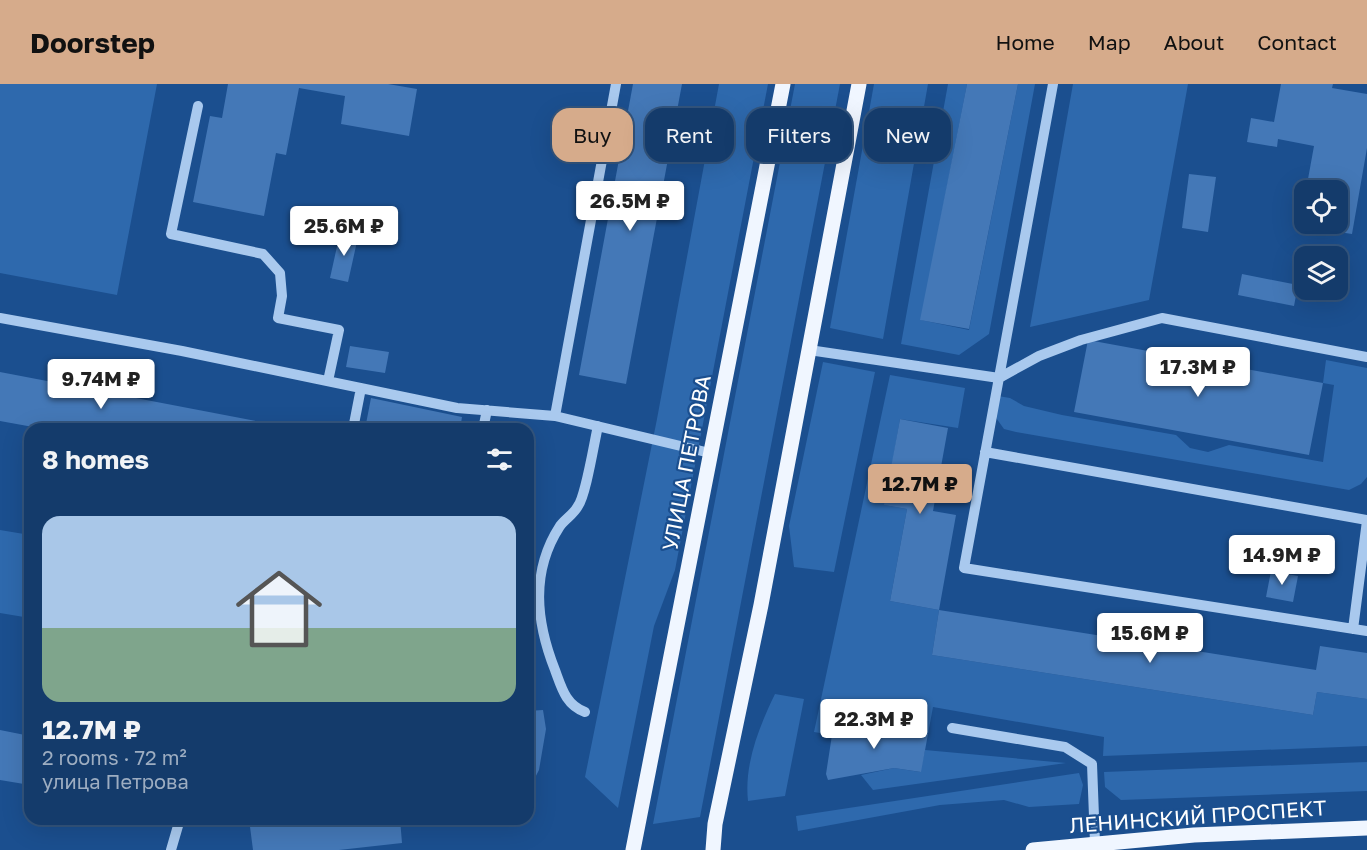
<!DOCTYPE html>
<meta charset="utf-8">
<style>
:root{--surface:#143b6b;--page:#214673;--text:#f1f3f6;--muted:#9dadc1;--line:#33557e;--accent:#d6ab8b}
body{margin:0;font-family:"Golos Text",sans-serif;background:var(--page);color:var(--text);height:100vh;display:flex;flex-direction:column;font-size:22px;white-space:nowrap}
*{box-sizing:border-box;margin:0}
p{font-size:20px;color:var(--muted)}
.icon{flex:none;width:33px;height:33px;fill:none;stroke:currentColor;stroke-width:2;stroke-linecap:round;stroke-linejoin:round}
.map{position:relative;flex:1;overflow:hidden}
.sheet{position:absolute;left:24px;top:339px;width:510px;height:402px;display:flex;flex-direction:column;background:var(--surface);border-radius:18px;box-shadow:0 6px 24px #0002,0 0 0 2px var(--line)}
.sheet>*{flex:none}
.hud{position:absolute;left:552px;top:24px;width:570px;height:54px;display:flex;gap:12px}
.buttons{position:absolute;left:1294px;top:96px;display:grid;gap:12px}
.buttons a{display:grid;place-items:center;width:54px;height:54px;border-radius:12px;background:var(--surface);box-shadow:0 6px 24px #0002,0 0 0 2px var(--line);font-size:30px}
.price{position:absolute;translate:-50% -51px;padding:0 14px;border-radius:6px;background:#fff;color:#222;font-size:20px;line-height:39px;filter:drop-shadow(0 2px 3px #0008)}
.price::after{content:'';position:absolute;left:50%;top:36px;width:18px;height:14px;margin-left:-9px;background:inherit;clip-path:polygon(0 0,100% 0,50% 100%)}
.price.selected{background:var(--accent);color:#111}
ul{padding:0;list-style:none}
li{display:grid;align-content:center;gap:12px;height:318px;padding:0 18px}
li+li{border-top:2px solid var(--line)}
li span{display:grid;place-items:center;height:186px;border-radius:18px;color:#555}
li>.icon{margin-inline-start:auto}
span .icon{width:108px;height:108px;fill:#fffc;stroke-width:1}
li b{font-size:26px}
h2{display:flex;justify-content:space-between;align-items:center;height:72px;padding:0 18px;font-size:26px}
.pill{padding:0 21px;border-radius:18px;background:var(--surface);box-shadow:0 6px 24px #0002,0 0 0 2px var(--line);font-size:21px;line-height:54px}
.pill.selected{background:var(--accent);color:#111}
header{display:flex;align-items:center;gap:36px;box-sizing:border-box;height:84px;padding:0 30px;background:var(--accent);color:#111}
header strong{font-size:28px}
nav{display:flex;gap:33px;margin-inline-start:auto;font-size:21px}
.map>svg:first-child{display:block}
.green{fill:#2e69ad}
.building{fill:#4478b7}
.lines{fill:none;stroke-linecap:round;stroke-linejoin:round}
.minor{stroke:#a9c9ee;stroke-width:10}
.major{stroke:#f0f6ff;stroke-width:15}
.labels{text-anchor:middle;stroke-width:4.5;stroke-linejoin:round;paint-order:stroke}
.street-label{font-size:21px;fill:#fff;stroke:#1b4f8f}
</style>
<header>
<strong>Doorstep</strong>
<nav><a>Home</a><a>Map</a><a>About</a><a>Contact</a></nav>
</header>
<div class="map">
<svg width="1367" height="766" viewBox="0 0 1367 766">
<rect width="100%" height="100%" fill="#1b4f8f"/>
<path class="green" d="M0,0H157L117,211L0,189Z
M719,0H768L675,486L654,542L618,724L585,693L657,335Z
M795,0H840L700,733L653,740Z
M874,0H928L883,255L830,244Z
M948,0H967L921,236L969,246L1018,0H1035L989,250L959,271L901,260Z
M1073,0H1188L1149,216L1030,243Z
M1326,276L1367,284V393L1361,400L1349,406L1016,348L1004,345L994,331L998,312L1010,314L1024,322L1062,331L1176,351L1190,364L1208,368L1229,361L1323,378L1334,301L1323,299Z
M823,278L875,288L834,488L794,483L789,442Z
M890,291L965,304L958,344L900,335L885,421L907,425L890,517L939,526L932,571L1313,631L1317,608L1367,615V662L1103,672L1104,653L933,623L928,650L854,637L832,651L814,648Z
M0,446L30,451V534L0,529Z
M775,610L804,615L785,712L748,717C744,680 759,643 775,610Z
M925,666L1066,679L873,706L861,691L894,684L920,688Z
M1367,678V707L1121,716L1105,703L1104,688Z
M1079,689L1083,701L1079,720L1029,723L1004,716L940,721L798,747L796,732Z"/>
<path class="building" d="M228,0H388L417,5L409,52L341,40L345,12L299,4L286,71L276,69L264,132L193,118L210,32L222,34Z
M633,0H682L626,300L579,291Z
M967,0H1018L969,245L920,236Z
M1281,0H1333L1332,4L1367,10V64L1352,150L1339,148L1343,124L1338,123V106H1306L1314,62L1278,55L1277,63L1247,58L1251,34L1274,38Z
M1189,90L1216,93L1208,148L1182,144Z
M340,149L358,153L348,198L330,194Z
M1242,190L1298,201L1294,222L1238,211Z
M1088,256L1323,299L1309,371L1074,328Z
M350,262L389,268L385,289L346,283Z
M0,288L292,344V345H44L0,337Z
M371,314L462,333L460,345H365Z
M900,335L948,344L933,427L956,431L939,526L890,517L907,425L884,421Z
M1271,487L1298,492L1293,518L1266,513Z
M939,526L1316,586L1320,562L1367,569V615L1317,608L1313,631L932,571Z
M543,626L546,645L539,686L528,707V627Z
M854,637L928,650L921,688L894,684L828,696L826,690L832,651Z
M0,646L30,652V701L0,696Z
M249,735H400L402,759L339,766H253Z"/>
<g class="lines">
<path class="minor" d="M1053,0L964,484L1367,547
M198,22L171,150L263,170L280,189L282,212L278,234L339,246L328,297
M0,234L182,267L457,324L555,332L710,369
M809,266L999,294L1039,272L1081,256L1162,234L1367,273
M555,332L616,0
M353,345L361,304
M483,345L487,326
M985,368L1367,436
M1353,545L1367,437
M585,628C566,621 562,605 555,586C536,538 530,488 560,442C565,435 574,430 578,422C586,411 594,359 598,342
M952,644L1065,663L1092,680L1095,759
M171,766L180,735"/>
<path class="major" d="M633,766L783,0
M713,766L715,740L761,521L859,0
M1033,766L1194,751L1367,744"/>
</g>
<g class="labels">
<g class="street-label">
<text transform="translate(687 379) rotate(-79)" y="7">УЛИЦА ПЕТРОВА</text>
<text transform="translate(1198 733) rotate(-4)" y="7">ЛЕНИНСКИЙ ПРОСПЕКТ</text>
</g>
</g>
</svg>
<div class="buttons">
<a><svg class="icon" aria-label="locate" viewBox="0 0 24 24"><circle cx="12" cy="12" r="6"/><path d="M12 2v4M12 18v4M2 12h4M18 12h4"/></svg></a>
<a><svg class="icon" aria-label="layers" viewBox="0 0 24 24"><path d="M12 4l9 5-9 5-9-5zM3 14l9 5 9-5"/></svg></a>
</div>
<b class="price" style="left:630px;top:148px">26.5M ₽</b>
<b class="price" style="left:344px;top:173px">25.6M ₽</b>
<b class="price" style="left:1198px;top:314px">17.3M ₽</b>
<b class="price" style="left:101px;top:326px">9.74M ₽</b>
<b class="price selected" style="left:920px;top:431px">12.7M ₽</b>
<b class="price" style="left:1282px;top:502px">14.9M ₽</b>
<b class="price" style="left:1150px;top:580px">15.6M ₽</b>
<b class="price" style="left:874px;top:666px">22.3M ₽</b>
<div class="hud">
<a class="pill selected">Buy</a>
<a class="pill">Rent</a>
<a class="pill">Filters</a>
<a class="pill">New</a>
</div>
<section class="sheet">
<h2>8 homes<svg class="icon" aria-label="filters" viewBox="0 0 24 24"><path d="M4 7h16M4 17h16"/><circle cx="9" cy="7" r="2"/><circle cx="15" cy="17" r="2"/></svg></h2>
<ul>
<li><span style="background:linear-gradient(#a9c7e8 60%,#7fa58c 0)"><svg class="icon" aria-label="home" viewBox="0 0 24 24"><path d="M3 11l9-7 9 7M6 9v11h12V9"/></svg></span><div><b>12.7M ₽</b><p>2 rooms · 72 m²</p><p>улица Петрова</p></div></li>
</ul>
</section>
</div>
